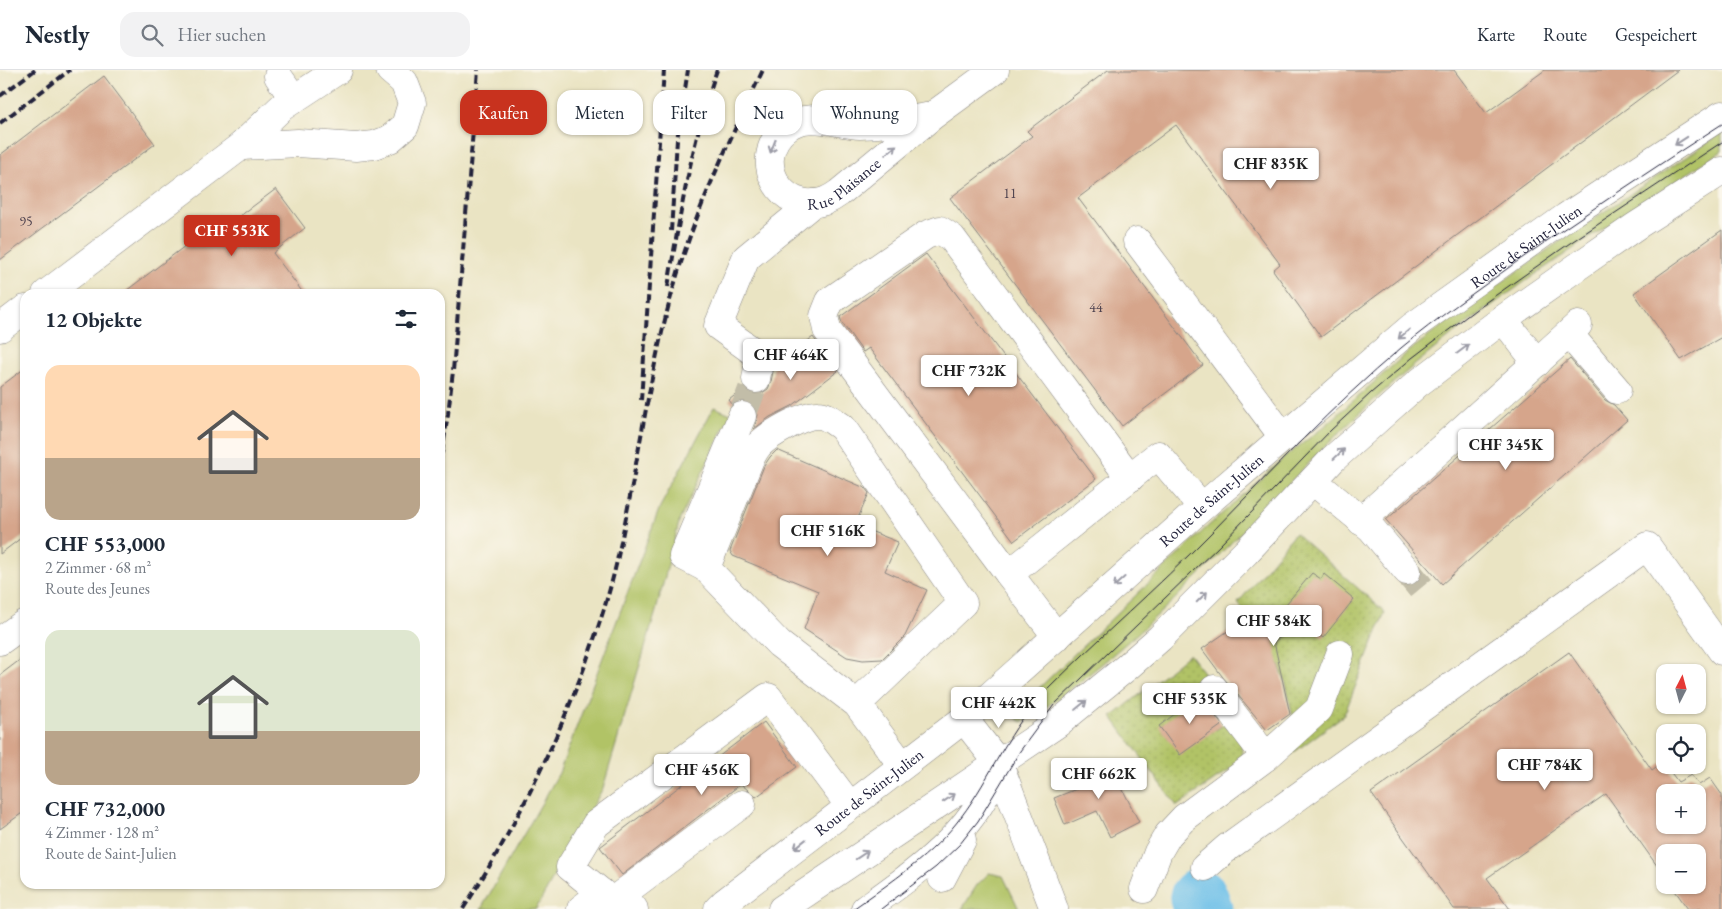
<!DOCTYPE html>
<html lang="de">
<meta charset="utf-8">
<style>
:root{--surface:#fff;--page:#f2f2f3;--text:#1f2937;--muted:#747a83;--line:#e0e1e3;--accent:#c8321e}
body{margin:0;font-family:"EB Garamond",serif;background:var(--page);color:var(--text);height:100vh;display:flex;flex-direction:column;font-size:19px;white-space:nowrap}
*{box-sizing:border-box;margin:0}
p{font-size:16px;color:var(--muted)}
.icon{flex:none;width:28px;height:28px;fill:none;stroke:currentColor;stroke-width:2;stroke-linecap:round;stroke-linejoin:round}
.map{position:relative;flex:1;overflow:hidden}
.drawer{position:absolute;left:20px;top:219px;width:425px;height:600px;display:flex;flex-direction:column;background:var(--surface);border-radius:15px;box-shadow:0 1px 4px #0004}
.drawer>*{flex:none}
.guide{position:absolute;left:460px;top:20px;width:475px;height:45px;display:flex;gap:10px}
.needle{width:32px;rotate:6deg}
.controls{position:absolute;left:1656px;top:594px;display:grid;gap:10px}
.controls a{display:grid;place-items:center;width:50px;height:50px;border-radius:10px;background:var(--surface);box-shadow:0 1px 4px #0004;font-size:25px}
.price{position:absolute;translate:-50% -42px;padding:0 11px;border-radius:5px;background:#fff;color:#222;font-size:16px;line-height:32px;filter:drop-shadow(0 1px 2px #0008)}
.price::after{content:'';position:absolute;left:50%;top:30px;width:15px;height:11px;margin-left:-8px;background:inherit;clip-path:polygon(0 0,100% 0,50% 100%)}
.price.current{background:var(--accent);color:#fff}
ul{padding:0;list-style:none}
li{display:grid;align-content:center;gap:10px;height:265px;padding:0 25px}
li span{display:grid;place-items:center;height:155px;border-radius:15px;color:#555}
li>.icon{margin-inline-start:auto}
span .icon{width:90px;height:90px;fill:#fffc;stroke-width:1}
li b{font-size:21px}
h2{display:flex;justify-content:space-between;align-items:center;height:60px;padding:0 25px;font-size:21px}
.chip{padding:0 18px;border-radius:15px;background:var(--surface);box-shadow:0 1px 4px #0004;font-size:18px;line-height:45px}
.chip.current{background:var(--accent);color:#fff}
header{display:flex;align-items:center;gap:30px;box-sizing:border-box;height:70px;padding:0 25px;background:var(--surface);border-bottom:1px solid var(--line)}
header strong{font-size:24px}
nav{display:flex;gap:28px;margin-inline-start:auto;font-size:18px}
.search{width:350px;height:45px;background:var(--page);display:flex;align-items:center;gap:12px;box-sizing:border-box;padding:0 18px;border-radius:15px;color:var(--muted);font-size:19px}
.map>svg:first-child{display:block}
.green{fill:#b1c366;stroke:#6a7250}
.garden{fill:url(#garden-dots);stroke:#6a7250}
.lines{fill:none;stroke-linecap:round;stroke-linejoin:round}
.river{stroke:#6cbfe8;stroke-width:59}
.building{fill:#d6a58b;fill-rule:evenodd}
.minor-tunnel{stroke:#c2bda8;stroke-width:28;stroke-dasharray:28 14;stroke-linecap:butt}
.minor-casing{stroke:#86837f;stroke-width:29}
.major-casing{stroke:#86837f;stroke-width:29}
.minor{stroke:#fff;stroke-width:28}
.major{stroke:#fff;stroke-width:28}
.tram{stroke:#22223b;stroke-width:1}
.rail{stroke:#22223b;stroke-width:4;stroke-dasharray:8 4;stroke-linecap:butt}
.oneway{stroke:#9c9ca7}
.labels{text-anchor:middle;stroke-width:4.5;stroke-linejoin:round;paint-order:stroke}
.number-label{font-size:14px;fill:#4f434f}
.street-label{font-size:16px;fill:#22223b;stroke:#fbf7ec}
</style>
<header>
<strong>Nestly</strong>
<div class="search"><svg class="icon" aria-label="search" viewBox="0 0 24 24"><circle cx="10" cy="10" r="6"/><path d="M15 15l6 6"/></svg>Hier suchen</div>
<nav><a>Karte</a><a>Route</a><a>Gespeichert</a></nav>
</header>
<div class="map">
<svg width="1722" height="839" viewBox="0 0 1722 839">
<defs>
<pattern id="garden-dots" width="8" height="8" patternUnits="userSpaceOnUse" patternTransform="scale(1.25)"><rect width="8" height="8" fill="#b1c366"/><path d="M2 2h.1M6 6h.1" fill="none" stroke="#98a759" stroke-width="1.8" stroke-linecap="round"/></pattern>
</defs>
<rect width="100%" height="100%" fill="#fbf7ec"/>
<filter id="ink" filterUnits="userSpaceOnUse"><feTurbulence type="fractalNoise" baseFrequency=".02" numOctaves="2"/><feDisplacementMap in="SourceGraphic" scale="10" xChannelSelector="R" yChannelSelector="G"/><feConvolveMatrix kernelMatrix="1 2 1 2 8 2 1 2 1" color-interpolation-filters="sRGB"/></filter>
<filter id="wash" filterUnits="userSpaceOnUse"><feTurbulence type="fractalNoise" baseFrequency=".0096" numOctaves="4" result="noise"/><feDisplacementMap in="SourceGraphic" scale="20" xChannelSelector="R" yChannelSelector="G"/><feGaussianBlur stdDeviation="1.12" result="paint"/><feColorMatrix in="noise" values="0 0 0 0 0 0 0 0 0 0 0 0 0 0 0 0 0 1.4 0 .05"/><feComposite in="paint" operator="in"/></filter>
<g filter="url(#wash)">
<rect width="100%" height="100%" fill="#eae4c3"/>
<path class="green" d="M1722,63V81C1605,158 1479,235 1374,330C1281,415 1201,513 1103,593C1077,614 1051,636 1022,652L1018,650L1016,645L1038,619L1205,459L1285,387L1326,355L1408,282L1475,231L1566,167Z
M714,337L731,344L680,449L656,541L603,718L536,839H481L559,703L660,437Z
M989,803L1003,806L1019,839H962L977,815Z"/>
<path class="garden" d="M1295,463L1385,542L1344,645L1281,692L1293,648L1285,610L1274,582L1238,533Z
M1189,584L1209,610L1191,625L1216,660L1223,655L1232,656C1242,670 1243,675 1241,692L1177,736L1112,647Z"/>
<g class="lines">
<path class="river" d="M1199,828L1203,839"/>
</g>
<g id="blocks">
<path class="building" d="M1108,0H1454L1486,43L1545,0H1678L1321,267L1273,200L1280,194L1176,55L1078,128L1203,295L1122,356L950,128L1032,66L1027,61Z
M104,6L155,74L0,190V85Z
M276,119L305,158L273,183L304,224H122L202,163L208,170Z
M1722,160V267L1681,290L1634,223Z
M926,184L1096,409L1014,471L869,278L863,282L842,253L840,247Z
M813,267L838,301L792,336L770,347L754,359L758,345L754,336L748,331L741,330L732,334L729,330L744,318L754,324L762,323L768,319L771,312L774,296Z
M1570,289L1605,330L1614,335L1627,350L1442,514L1386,450Z
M25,298V465L0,484V317Z
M777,380L865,418L869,423L855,455L898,472L885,501L927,520L905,566L882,589L863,590L847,587L804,559L818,521L733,486L730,481L764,396L770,387Z
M1312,503L1321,509L1324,504L1354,529L1323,568L1303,551L1274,572L1290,644L1267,660L1222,606L1202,579L1248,547L1261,564Z
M1569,582L1652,700L1663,692L1678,712L1691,705L1699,715L1710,708L1722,725V839H1688L1671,815H1698V782H1665V807L1606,724L1487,808L1510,839H1454L1371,723ZM1665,722H1698V755H1665Z
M25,586V741L0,759V605Z
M1200,625L1222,655L1180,685L1159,656Z
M764,652L797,697L756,727L741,714L622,805L600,777Z
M1108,690L1139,752L1110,767L1097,741L1065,755L1054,728L1084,716L1079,705Z"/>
</g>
</g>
<g filter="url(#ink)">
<use href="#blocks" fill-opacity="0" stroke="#86837f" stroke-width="1"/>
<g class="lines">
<path class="minor-tunnel" d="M742,346L756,309
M1407,501L1421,518"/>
<g class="minor-casing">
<g id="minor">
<path d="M278,6L294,29"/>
<path id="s1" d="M932,46C908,50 884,55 860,55C836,54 807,41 786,58C749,88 781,146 825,131C830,129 835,126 839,123L932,46L995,0"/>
<path d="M241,76L298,73L356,77L374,75L390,69L405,56L412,33L404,12L390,0"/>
<path d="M1137,171L1284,368"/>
<path d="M46,224L241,76L282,37L338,0"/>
<path d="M1503,249L1537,293"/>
<path d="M0,258L25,239"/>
<path d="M1569,264L1617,320"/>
<path d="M756,309L759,292L754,282L718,256L746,188L813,133"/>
<path d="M1313,411L1371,458L1407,501"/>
<path d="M1361,451L1578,255"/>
<path d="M706,498L683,486L742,346"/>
<path d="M1009,504L827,260L824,246L830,231L926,165L940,160L952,168L1130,408"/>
<path d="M1057,567L1009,504L1158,385L1202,437"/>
<path d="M0,571L25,553"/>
<path d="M1214,619L1266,687"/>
<path d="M857,634L779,574L706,498L750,389C753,384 755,379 759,375C768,365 804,344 818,345C827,345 834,352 842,357L963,533L857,634L902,695"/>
<path d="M964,649L999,694L1054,839"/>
<path d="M1205,797L1228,777L1647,476L1722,581"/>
<path d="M942,808L962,770"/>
<path d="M1144,819L1158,782L1168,765L1184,748L1266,687L1319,639L1340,584"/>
<path d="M602,823L570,797L596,754L768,627L850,736"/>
<path d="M581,839L602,823L610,832L615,829"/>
<path d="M634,839L622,824L742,734"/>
<path d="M865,839C920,799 976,762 999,694"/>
</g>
</g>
<g class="major-casing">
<g id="major">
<path id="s2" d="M718,839L725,832L964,649L1202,437L1412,257L1566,147L1722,45"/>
<path d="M782,839L1057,654L1127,597L1160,568L1246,482L1333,389L1417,314L1503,249L1577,197L1636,156L1722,101"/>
</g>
</g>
<use href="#minor" class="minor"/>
<use href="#major" class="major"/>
<path class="tram" d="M853,839C891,812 933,785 961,747C992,706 1009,657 1047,620C1100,567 1157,518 1210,464C1273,400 1332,336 1401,278C1437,248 1477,221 1515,193C1583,145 1652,99 1722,54
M881,839L936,797L960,774L978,751L1020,681L1054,635L1220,475L1331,360L1371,323L1412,288L1479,237L1570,173L1722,72"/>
<path class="rail" d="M0,26L35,0
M0,53L70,0
M671,161L677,70L688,0
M668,217C680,144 692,70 717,0
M641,330L664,0
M440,395L448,344L453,301L478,0
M463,839C512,763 552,683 584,598C597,561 610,524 618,486C639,390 650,293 679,199C700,131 732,65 763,0"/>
</g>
<defs><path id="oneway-shaft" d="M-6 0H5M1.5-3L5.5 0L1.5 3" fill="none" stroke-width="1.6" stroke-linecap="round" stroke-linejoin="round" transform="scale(1.25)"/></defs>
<g class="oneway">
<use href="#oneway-shaft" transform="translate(1681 71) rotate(147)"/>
<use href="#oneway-shaft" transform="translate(773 76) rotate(111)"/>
<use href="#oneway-shaft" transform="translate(891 80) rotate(-40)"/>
<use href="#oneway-shaft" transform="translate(1404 264) rotate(140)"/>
<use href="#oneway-shaft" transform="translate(1463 279) rotate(-37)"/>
<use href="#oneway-shaft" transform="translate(1339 384) rotate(-43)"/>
<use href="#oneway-shaft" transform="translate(1119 512) rotate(138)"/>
<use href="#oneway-shaft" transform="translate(1202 527) rotate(-45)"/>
<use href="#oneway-shaft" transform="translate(1081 635) rotate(-39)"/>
<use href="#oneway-shaft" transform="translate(949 728) rotate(-34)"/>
<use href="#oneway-shaft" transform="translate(800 774) rotate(142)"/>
<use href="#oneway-shaft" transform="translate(862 785) rotate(-34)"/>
</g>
</g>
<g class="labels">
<g class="number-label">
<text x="1010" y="128">11</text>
<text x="26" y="156">95</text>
<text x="1096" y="242">44</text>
</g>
<g class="street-label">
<text dy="6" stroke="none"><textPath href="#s1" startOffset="291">Rue Plaisance</textPath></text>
<text dy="6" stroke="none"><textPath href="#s2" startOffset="1046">Route de Saint-Julien</textPath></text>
<text dy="6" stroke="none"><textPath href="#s2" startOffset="641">Route de Saint-Julien</textPath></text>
<text dy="6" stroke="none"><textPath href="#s2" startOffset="191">Route de Saint-Julien</textPath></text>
</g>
</g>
</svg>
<div class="controls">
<a><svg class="needle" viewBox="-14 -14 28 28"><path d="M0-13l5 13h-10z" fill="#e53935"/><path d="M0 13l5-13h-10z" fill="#747a83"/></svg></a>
<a><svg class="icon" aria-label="locate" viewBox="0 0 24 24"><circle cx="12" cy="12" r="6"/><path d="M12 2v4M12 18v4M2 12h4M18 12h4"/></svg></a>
<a>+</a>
<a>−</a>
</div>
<b class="price" style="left:1271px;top:120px">CHF 835K</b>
<b class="price current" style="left:232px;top:187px">CHF 553K</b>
<b class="price" style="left:791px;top:311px">CHF 464K</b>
<b class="price" style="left:969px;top:327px">CHF 732K</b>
<b class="price" style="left:1506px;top:401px">CHF 345K</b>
<b class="price" style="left:828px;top:487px">CHF 516K</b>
<b class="price" style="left:1274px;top:577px">CHF 584K</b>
<b class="price" style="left:1190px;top:655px">CHF 535K</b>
<b class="price" style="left:999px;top:659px">CHF 442K</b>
<b class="price" style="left:1545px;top:721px">CHF 784K</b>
<b class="price" style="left:702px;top:726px">CHF 456K</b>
<b class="price" style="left:1099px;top:730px">CHF 662K</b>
<div class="guide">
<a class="chip current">Kaufen</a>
<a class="chip">Mieten</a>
<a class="chip">Filter</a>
<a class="chip">Neu</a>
<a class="chip">Wohnung</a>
</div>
<section class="drawer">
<h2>12 Objekte<svg class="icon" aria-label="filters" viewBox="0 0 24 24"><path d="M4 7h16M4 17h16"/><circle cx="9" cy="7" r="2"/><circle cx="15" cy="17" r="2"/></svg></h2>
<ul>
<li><span style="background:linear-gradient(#ffd9b3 60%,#b9a48a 0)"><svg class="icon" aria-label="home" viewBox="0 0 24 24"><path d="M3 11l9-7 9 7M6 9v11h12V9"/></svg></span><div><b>CHF 553,000</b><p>2 Zimmer · 68 m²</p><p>Route des Jeunes</p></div></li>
<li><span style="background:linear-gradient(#dfe7d0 65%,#b9a48a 0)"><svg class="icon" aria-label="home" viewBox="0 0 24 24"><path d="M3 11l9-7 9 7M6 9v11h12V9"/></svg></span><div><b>CHF 732,000</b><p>4 Zimmer · 128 m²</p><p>Route de Saint-Julien</p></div></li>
</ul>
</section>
</div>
